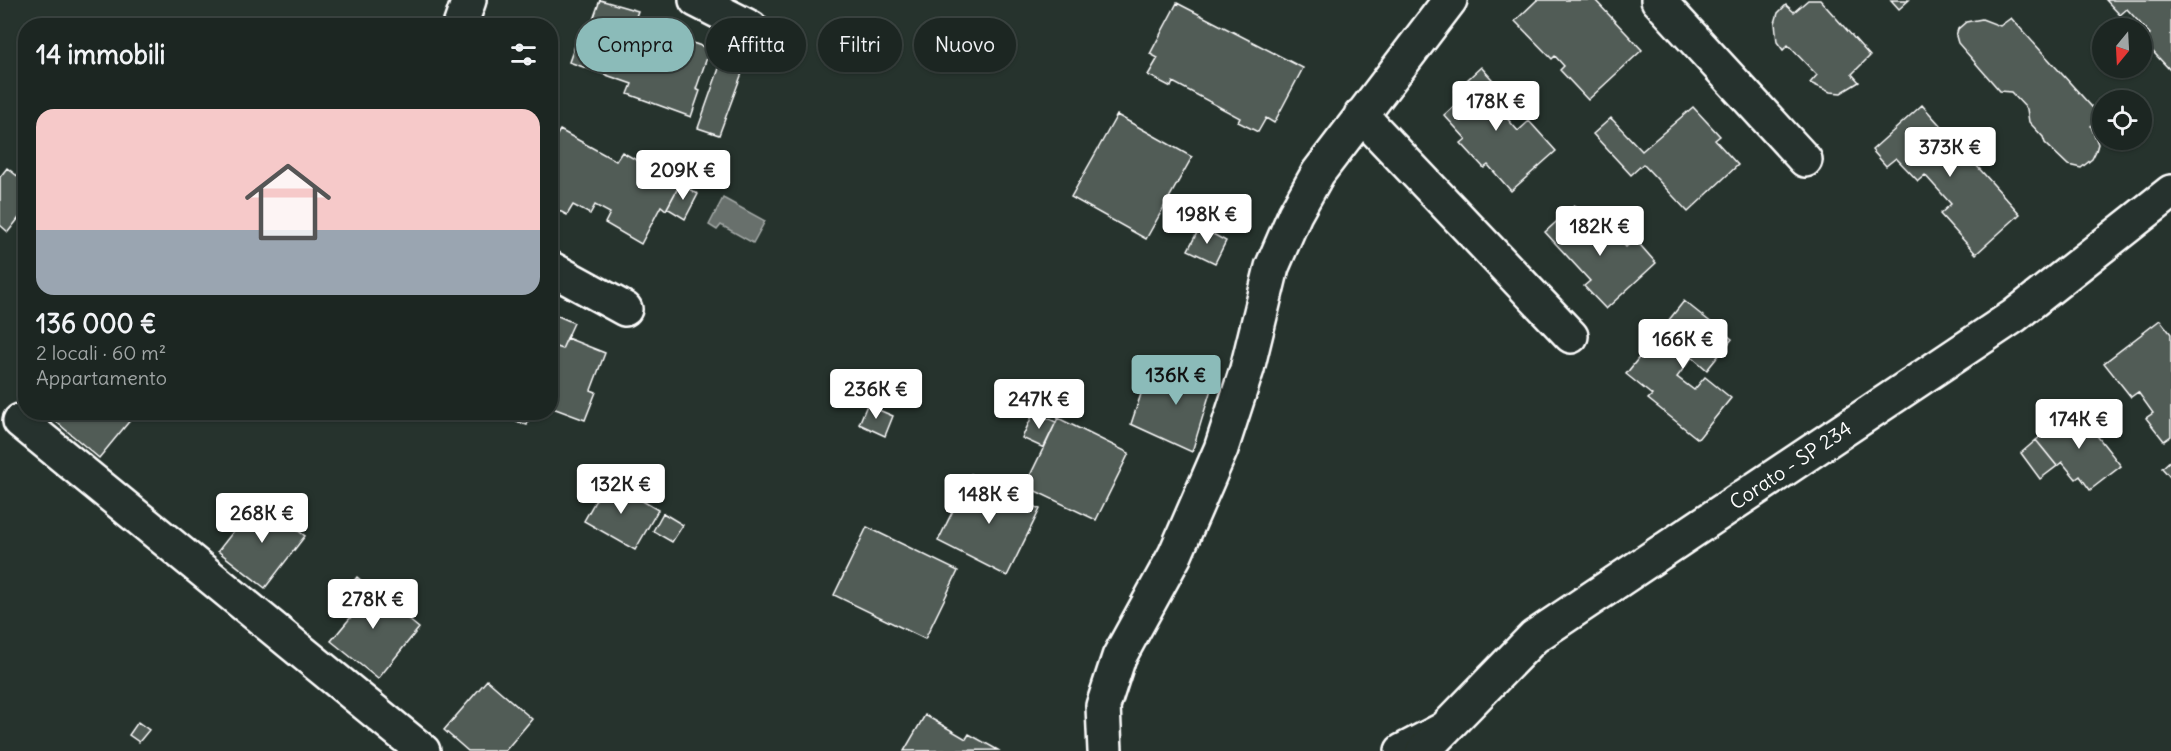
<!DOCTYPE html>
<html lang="it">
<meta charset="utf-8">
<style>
:root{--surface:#1c2622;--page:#29322f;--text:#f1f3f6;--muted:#a0a5a5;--line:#3a4340;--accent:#8bbbb9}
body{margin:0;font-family:Delius,sans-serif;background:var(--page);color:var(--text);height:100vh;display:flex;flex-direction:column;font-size:22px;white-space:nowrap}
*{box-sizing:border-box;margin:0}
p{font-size:20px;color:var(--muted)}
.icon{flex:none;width:33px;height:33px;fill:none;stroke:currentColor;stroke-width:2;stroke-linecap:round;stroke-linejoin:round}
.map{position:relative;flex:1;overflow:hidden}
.sheet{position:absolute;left:18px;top:18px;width:540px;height:402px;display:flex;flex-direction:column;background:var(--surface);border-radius:24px;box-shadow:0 2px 4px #0004,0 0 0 2px var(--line)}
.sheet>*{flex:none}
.hud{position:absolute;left:576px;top:18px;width:570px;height:54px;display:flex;gap:12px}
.needle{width:39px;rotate:198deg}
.buttons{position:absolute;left:2092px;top:18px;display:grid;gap:12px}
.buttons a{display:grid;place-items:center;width:60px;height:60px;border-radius:50%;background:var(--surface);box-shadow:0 2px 4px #0004,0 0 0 2px var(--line);font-size:30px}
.price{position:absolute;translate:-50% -51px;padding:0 14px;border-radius:6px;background:#fff;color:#222;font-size:20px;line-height:39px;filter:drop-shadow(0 2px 3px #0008)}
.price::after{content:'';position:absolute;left:50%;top:36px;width:18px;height:14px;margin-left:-9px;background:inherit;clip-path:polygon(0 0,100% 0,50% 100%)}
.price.current{background:var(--accent);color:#111}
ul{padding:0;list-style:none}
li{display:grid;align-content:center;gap:12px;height:318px;padding:0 18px}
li+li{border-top:2px solid var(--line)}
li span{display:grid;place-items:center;height:186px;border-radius:18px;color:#555}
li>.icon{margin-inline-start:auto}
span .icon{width:108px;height:108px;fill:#fffc;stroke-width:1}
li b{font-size:26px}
h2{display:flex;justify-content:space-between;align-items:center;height:72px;padding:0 18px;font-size:26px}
.chip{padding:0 21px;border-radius:27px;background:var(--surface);box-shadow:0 2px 4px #0004,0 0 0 2px var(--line);font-size:21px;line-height:54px}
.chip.current{background:var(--accent);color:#111}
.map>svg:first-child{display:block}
.water{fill:#67706c;stroke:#a4a9a7;stroke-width:1.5}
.building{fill:#515c57;stroke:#fff;stroke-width:1.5}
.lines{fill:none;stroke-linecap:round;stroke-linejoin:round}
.minor-casing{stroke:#fff;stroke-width:38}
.major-casing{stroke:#fff;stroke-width:38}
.minor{stroke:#26332d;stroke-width:33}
.major{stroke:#26332d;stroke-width:33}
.labels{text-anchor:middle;stroke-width:6;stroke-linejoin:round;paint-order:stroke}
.street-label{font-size:20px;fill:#fff;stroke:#26332d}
</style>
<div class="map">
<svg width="2171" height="751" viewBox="0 0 2171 751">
<rect width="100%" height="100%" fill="#26332d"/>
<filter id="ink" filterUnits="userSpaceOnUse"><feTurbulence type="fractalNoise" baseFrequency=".0167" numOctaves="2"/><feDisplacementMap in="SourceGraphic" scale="12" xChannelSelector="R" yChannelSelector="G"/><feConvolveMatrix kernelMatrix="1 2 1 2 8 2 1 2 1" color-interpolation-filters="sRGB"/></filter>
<g filter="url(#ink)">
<path class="water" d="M723,198L765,221L753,243L721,225L717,230L709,225Z"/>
<path class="building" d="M600,0L638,11L634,22L654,29L650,40L666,45L670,35L710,49L696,89L700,91L691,117L628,94L632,84L569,62L579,34L587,37Z
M1537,0H1595L1642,50L1588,100L1560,70L1564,66L1555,56L1552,59L1515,21Z
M1808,0H1820L1870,56L1852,74L1859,82L1841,93L1830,92L1810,83L1817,75L1788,45L1783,50L1777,42L1775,23L1778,13L1786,5L1794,12Z
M1891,0H1909L1899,9Z
M2106,0H2171V71L2143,41L2150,34L2127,9L2120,15Z
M1177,3L1303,68L1274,123L1266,118L1258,132L1238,122L1240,118L1173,82L1171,87L1148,75L1158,58L1150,54Z
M2011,18L2101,117L2091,126L2098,144L2096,151L2092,159L2081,168L2068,165L2045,143L2043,137L2029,122L2027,109L2011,92L2000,91L1958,43L1956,36L1958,29L1966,22L1982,19L2000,26Z
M723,57L745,65L719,135L698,128Z
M1481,67L1509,98L1498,108L1518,131L1529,121L1556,151L1511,191L1488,165L1484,168L1461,143L1466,139L1444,115L1462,99L1455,91Z
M1922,105L2020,214L1976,254L1940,214L1951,204L1925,175L1918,181L1896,158L1886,166L1872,150Z
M1693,107L1720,136L1715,140L1738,165L1688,212L1643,164L1631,175L1593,134L1611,118L1642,151Z
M1117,115L1192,157L1146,239L1071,197Z
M560,130L616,161L622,152L680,184L666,210L661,206L641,244L605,223L610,213L595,205L590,214L573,205L567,215L550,206V146Z
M7,168L24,181L26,180V209L8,232L0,225V177Z
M680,184L698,194L685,219L667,208Z
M1574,206L1601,235L1609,228L1626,247L1635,239L1656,263L1606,309L1584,286L1590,281L1545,232Z
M1200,227L1226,241L1215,263L1188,250Z
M1684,301L1732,339L1707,370L1692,357L1677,377L1694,390L1705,377L1731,398L1698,439L1648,399L1652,395L1626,374Z
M556,315L574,323L562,349L550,345V331Z
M2160,320L2171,334V436L2164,441L2146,418L2153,413L2138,392L2131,397L2104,363Z
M567,338L605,353L591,390L596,392L585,420L550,407V345L562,349Z
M1177,358L1215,376L1192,452L1131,424L1144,385L1165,390Z
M867,405L893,416L885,436L859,424Z
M2076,409L2121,466L2090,490L2080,476L2076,479L2062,462L2057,466L2036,440Z
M60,412H137L99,458L54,420Z
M519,412H531L527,425L516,421Z
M1034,412L1056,422L1044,448L1022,438Z
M1058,418L1129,453L1096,520L1025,486Z
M2036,440L2057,466L2040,479L2021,453Z
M2171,460V478L2162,468Z
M971,474L1040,509L1007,576L938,541Z
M607,480L658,510L635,550L584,521Z
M258,500L305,536L265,588L218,551Z
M663,513L683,525L672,542L653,531Z
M867,527L958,571L925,639L834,595Z
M357,577L419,628L378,679L331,641L356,611L340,598Z
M487,680L532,719L505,751H468L444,730Z
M925,715L966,739L969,734L998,750L904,751Z
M138,722L149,730L139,742L129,735Z"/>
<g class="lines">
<g class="minor-casing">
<path id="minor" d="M696,0L751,28
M1658,0L1805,160
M460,26L469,0
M1361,115L1571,336
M550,268L625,309
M20,421L423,751
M1105,751L1103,706L1119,657L1175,555L1221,449L1247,369L1272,267L1295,214L1318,173L1450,0
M1402,751L1442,730"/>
</g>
<g class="major-casing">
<g id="major">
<path id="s1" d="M1423,751L1534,637L2014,316L2171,192"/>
</g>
</g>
<use href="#minor" class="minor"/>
<use href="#major" class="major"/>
</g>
</g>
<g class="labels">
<g class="street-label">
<text dy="7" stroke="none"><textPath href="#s1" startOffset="468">Corato - SP 234</textPath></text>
</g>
</g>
</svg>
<div class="buttons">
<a><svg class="needle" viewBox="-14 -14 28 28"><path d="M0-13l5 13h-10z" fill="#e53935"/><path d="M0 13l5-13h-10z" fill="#a0a5a5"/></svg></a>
<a><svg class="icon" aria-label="locate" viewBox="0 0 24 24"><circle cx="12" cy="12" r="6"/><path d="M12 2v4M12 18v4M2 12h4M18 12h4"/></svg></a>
</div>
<b class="price" style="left:1496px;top:132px">178K €</b>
<b class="price" style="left:1950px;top:178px">373K €</b>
<b class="price" style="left:683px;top:201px">209K €</b>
<b class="price" style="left:1207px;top:245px">198K €</b>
<b class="price" style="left:1600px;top:257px">182K €</b>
<b class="price" style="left:1683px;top:370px">166K €</b>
<b class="price current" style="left:1176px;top:406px">136K €</b>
<b class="price" style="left:876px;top:420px">236K €</b>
<b class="price" style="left:1039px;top:430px">247K €</b>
<b class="price" style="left:2079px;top:450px">174K €</b>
<b class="price" style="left:621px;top:515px">132K €</b>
<b class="price" style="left:989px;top:525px">148K €</b>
<b class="price" style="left:262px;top:544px">268K €</b>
<b class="price" style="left:373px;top:630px">278K €</b>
<div class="hud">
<a class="chip current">Compra</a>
<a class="chip">Affitta</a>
<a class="chip">Filtri</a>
<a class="chip">Nuovo</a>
</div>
<section class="sheet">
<h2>14 immobili<svg class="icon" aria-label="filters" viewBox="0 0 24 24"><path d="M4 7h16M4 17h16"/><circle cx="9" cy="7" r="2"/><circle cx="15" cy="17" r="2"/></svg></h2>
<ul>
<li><span style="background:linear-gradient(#f6c9c9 65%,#9aa5b1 0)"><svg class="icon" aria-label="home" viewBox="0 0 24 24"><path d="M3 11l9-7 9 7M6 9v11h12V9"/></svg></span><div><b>136 000 €</b><p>2 locali · 60 m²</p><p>Appartamento</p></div></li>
</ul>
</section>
</div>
